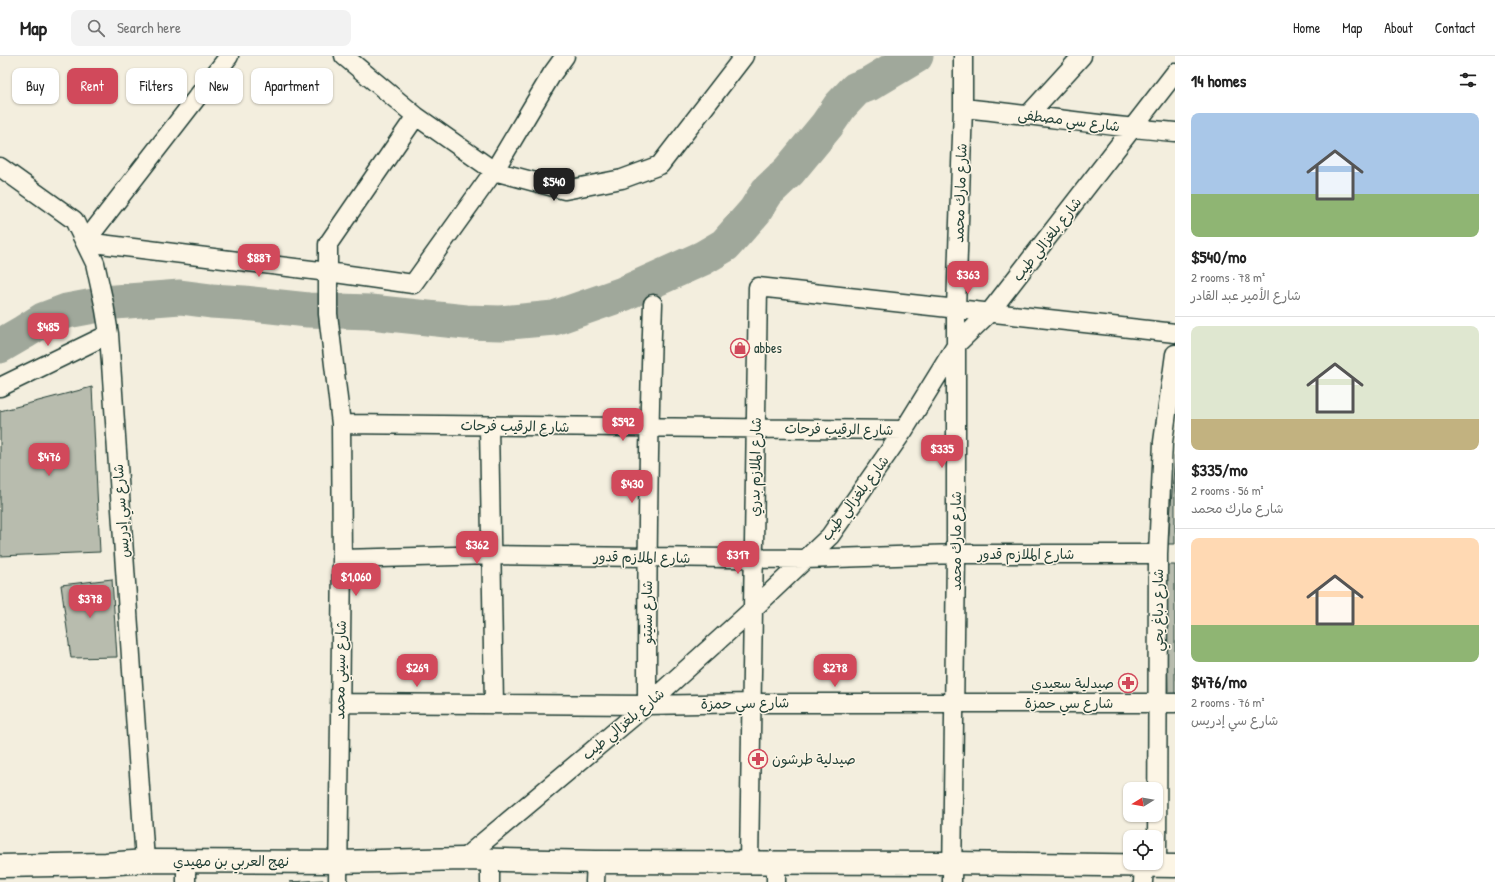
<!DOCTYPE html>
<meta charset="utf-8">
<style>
:root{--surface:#fff;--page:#f2f2f2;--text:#222;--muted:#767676;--line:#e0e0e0;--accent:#d1495b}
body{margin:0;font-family:"Patrick Hand","Playpen Sans Arabic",sans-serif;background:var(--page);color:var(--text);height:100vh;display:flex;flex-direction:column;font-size:15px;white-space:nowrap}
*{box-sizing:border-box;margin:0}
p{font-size:13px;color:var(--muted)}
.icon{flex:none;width:22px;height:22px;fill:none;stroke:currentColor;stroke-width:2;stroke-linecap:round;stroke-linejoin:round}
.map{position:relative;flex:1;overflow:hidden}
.sheet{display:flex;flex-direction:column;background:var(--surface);width:320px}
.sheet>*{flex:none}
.hud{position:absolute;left:12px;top:12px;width:380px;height:36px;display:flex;gap:8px}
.needle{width:26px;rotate:259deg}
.controls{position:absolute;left:1123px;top:726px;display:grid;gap:8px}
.controls a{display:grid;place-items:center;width:40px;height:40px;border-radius:8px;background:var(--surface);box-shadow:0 1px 3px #0004;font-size:20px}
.price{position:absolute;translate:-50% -34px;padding:0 9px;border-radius:8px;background:var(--accent);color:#fff;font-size:13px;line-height:26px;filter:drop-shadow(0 1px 2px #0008)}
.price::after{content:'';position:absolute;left:50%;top:24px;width:12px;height:9px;margin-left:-6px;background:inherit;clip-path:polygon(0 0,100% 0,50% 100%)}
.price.current{background:#222;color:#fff}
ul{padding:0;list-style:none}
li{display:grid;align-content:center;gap:8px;height:212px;padding:0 16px}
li+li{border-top:1px solid var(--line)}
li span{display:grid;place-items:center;height:124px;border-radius:8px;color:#555}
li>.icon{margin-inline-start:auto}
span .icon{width:72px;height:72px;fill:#fffc;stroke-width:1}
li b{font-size:17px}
h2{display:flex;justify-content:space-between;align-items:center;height:48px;padding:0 16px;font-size:17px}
.chip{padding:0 14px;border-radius:8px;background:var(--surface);box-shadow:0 1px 3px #0004;font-size:14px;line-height:36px}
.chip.current{background:var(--accent);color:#fff}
header{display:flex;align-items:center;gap:24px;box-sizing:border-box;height:56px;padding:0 20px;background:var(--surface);border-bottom:1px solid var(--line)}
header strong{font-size:19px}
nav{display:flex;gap:22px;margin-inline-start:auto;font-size:14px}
.search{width:280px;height:36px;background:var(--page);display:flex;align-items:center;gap:10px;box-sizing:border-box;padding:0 14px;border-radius:8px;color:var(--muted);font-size:15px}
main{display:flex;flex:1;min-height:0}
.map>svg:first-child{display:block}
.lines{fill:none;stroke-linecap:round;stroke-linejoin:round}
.river{stroke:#a0a89b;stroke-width:35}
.building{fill:#b8bcae;stroke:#1f3d34}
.street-casing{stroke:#1f3d34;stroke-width:21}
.primary-casing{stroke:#1f3d34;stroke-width:25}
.street{stroke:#fcf5e5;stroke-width:18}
.primary{stroke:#fcf5e5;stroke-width:22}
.labels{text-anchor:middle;stroke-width:3;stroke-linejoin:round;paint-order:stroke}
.street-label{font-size:14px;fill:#1f3d34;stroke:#fcf5e5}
.poi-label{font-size:14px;fill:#1f3d34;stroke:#fcf5e5;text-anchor:start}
</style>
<header>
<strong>Map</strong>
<div class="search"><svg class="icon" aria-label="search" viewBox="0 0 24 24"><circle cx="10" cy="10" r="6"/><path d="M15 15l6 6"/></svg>Search here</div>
<nav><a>Home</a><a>Map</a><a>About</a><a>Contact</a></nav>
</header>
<main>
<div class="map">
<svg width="1175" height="826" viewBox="0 0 1175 826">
<rect width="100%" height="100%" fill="#f3eede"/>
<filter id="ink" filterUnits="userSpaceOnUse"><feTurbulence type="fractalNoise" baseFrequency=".025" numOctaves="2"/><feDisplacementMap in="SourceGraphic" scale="8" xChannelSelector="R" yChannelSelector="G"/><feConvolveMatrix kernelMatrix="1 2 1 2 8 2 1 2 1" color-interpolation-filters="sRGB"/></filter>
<g filter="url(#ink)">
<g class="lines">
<path class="river" d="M0,290L24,276L43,264L67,255L115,246L180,241L211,245L244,247L308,254L370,256L466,266L500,267L554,262L623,238L703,202L725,189L755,155L767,136L789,115L827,69L840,50L856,33L869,28L916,0"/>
</g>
<path class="building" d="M92,331L100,496L0,500V355Z
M1175,399V488H1168Z
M1166,509H1175V642H1168Z
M112,523L117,601L71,602L61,529Z
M323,824V826H290Z"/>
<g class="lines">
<g class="street-casing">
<path id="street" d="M229,0L85,186L328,216L413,228L494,115L552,18L565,0
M344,0L416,60L494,115L565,134L622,123L660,109L744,0
M963,52C1034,59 1104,70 1175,76
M1029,58L1082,0
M0,111L74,164L95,207L104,248L109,278L145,805
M0,331L109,278
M341,368L904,374
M489,370L494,648
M342,503L492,499L805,503L956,498H1158
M340,647L647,649L751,647H1175
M647,649C647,515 648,382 653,248
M463,803L647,649L752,554L830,480L904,374L957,288L989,257L1175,17
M490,803V826
M749,807L758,231L1175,277
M776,807V826
M1157,810L1158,498L1163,386L1175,298
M186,826V805
M338,826L342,503L341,368L328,258V188L416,60
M595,826L596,806
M952,826L956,498V252L963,52V0
M1143,826L1144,810"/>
</g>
<g class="primary-casing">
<path id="primary" d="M0,810L106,808L145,805L338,806L463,803L596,806L952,807L1175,810"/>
</g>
<use href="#street" class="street"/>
<use href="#primary" class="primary"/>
</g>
</g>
<defs>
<g id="shop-ring" transform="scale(1)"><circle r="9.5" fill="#fcf5e5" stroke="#d1495b" stroke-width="1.5"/><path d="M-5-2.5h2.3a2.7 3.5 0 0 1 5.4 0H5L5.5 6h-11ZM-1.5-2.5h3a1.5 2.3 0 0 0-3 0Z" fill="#d1495b"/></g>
<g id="pharmacy-ring" transform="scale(1)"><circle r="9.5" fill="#fcf5e5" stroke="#d1495b" stroke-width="1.5"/><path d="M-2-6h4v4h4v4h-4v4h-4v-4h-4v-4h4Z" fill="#d1495b"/></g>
</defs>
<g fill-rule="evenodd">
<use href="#shop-ring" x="740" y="292"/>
<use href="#pharmacy-ring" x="1128" y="627"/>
<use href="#pharmacy-ring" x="758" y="703"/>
</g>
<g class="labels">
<g class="street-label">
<text transform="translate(1069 64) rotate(7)" y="5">شارع سي مصطفى</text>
<text transform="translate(960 137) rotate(-88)" y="5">شارع مارك محمد</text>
<text transform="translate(1047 183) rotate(-52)" y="5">شارع بلغزالي طيب</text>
<text transform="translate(515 370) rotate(1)" y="5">شارع الرقيب فرحات</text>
<text transform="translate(839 373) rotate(1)" y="5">شارع الرقيب فرحات</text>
<text transform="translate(755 411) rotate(-89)" y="5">شارع الملازم بدري</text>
<text transform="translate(855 442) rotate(-53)" y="5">شارع بلغزالي طيب</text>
<text transform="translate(121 455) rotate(-94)" y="5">شارع سي إدريس</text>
<text transform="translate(956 485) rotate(-90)" y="5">شارع مارك محمد</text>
<text x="1026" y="503">شارع الملازم قدور</text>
<text transform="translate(642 501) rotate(1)" y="5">شارع الملازم قدور</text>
<text transform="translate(1158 554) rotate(-90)" y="5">شارع دباغ يحي</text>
<text transform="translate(647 556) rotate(-90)" y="5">شارع ستيتو</text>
<text transform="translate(340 614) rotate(-89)" y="5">شارع سيني محمد</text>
<text transform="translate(745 647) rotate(-1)" y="5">شارع سي حمزة</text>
<text x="1069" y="652">شارع سي حمزة</text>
<text transform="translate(623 668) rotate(-40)" y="5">شارع بلغزالي طيب</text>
<text x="231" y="810">نهج العربي بن مهيدي</text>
</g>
<g class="poi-label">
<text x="754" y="297">abbes</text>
<text x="1114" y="632" text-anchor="end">صيدلية سعيدي</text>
<text x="772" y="708">صيدلية طرشون</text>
</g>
</g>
</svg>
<div class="controls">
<a><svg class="needle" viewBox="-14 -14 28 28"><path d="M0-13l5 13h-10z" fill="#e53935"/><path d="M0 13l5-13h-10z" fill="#767676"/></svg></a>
<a><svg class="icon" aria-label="locate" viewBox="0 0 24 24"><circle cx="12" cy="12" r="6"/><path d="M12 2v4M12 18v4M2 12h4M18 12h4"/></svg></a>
</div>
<b class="price current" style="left:554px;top:146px">$540</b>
<b class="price" style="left:259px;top:222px">$887</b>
<b class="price" style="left:968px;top:239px">$363</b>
<b class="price" style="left:48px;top:291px">$485</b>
<b class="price" style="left:623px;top:386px">$592</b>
<b class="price" style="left:942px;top:413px">$335</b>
<b class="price" style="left:49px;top:421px">$476</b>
<b class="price" style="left:632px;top:448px">$430</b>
<b class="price" style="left:477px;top:509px">$362</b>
<b class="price" style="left:738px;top:519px">$317</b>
<b class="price" style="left:356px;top:541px">$1,060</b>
<b class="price" style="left:90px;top:563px">$378</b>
<b class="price" style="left:417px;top:632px">$269</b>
<b class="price" style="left:835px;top:632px">$278</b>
<div class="hud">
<a class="chip">Buy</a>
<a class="chip current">Rent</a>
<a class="chip">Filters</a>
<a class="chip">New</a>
<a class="chip">Apartment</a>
</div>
</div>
<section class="sheet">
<h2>14 homes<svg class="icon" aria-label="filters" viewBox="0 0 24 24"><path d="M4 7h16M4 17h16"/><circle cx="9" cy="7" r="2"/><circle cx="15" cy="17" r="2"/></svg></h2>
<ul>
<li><span style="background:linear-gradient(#a9c7e8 65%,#8fb573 0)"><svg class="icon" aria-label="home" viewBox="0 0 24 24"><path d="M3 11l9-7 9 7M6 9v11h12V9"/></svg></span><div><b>$540/mo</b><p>2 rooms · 78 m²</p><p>شارع الأمير عبد القادر</p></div></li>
<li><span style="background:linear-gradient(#dfe7d0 75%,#c2b280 0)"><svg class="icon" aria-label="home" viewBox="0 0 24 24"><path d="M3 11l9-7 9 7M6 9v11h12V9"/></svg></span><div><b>$335/mo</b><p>2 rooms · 56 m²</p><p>شارع مارك محمد</p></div></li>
<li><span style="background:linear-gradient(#ffd9b3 70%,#8fb573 0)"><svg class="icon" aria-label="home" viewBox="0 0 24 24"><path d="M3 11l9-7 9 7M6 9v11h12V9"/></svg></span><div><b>$476/mo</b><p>2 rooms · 76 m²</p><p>شارع سي إدريس</p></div></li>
</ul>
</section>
</main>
